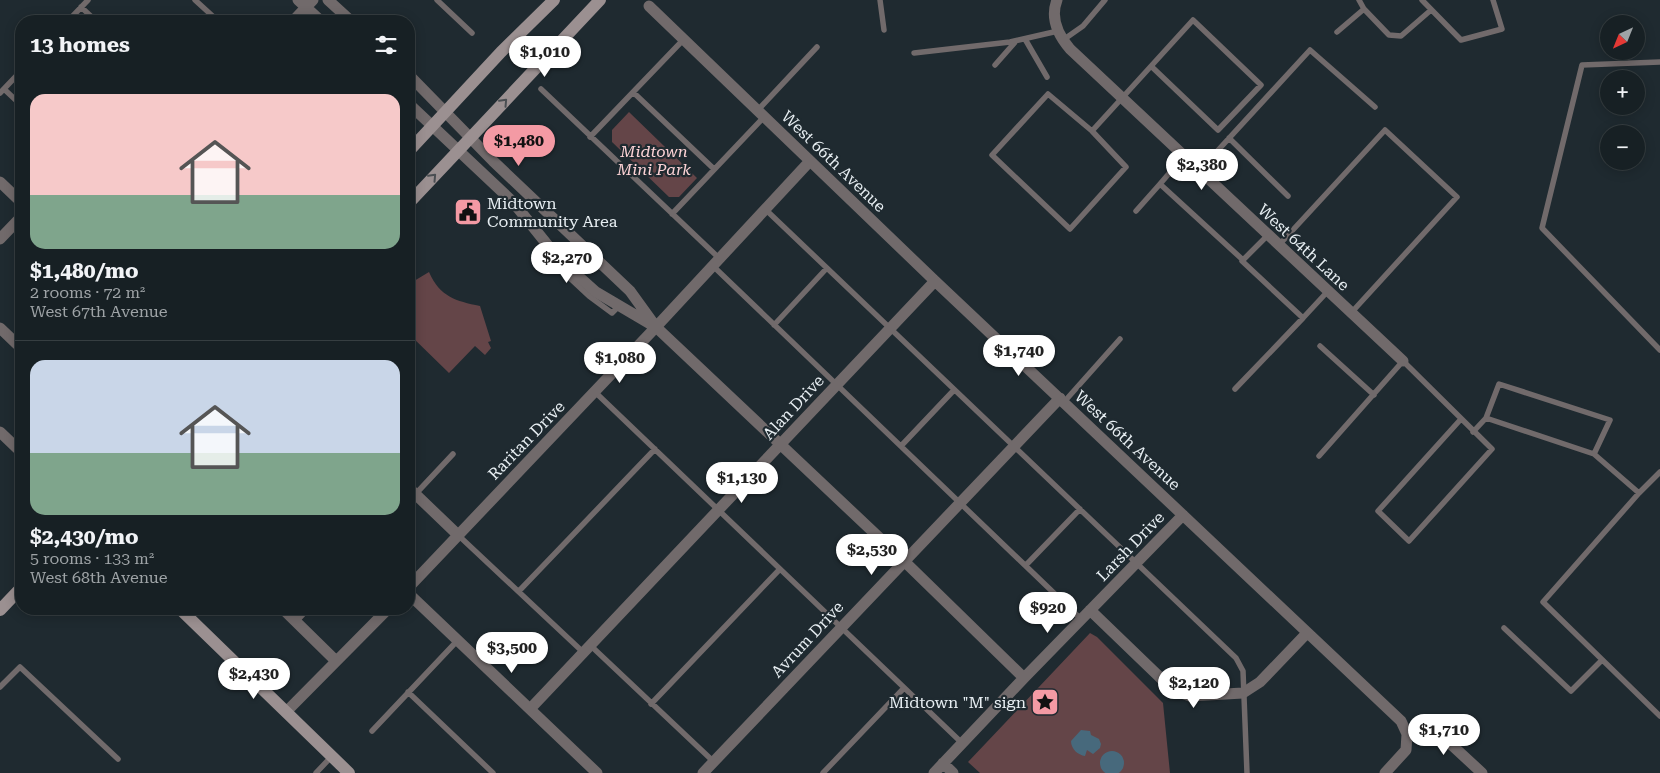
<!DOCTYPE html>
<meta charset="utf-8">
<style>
:root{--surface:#172024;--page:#242d31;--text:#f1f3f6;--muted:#9ea3a6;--line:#363e41;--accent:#f49aa4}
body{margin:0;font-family:"Roboto Serif",serif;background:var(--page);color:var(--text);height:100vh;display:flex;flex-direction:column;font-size:19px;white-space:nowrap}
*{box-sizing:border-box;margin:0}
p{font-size:16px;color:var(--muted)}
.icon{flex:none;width:28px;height:28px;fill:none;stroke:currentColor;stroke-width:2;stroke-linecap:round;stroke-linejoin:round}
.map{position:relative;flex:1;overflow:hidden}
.sheet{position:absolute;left:15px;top:15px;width:400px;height:600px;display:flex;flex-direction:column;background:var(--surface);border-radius:20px;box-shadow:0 2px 12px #0003,0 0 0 1px var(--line)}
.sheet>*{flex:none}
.needle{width:32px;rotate:223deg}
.controls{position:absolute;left:1600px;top:15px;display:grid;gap:10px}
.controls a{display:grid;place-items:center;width:45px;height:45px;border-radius:50%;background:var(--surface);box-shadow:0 2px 12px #0003,0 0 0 1px var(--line);font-size:25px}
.price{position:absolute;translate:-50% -42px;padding:0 11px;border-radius:18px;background:#fff;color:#222;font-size:16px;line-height:32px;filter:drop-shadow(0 1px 2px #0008)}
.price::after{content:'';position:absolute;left:50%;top:30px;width:15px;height:11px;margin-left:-8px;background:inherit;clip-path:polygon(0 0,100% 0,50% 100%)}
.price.active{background:var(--accent);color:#111}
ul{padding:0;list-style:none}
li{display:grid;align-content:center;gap:10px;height:265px;padding:0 15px}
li+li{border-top:1px solid var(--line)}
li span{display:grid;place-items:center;height:155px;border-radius:15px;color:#555}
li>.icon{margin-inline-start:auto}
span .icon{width:90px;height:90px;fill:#fffc;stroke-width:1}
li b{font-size:21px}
h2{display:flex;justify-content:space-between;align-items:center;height:60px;padding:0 15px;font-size:21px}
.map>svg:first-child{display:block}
.green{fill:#644548}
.water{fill:#47697c}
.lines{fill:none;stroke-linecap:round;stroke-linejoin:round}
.lane{stroke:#716a6b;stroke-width:5.5}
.street{stroke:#716a6b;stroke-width:11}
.secondary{stroke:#9b9091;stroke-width:12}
.oneway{stroke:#4a4e52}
.labels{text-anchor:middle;stroke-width:4.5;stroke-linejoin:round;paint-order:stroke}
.park-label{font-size:16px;font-style:italic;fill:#fdd3d6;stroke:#1f2a30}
.street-label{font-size:16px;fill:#e7eef2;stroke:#1f2a30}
.poi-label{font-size:16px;fill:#e7eef2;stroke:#1f2a30;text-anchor:start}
</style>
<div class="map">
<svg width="1660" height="773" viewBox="0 0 1660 773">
<rect width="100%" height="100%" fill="#1f2a30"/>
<path class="green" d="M629,112L697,178L679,197H669L612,142V130Z
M429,272C440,297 456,301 480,306L491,341L488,342L491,348L485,355L475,346L449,373L409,334V284Z
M1090,633L1097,637L1163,703L1170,773H980L968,762Z"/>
<path class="water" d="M1081,730L1090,731L1091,735L1099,739L1101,744L1100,748L1093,754L1087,750L1085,756C1078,755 1071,749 1071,741Z
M1100 763a12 12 0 1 1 24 0a12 12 0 1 1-24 0Z"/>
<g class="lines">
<path class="lane" d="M195,0L218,21
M437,0L472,33
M880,0L884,30
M1359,0L1364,9
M1422,0L1461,40L1502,29L1493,0
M81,7L96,21
M68,21L88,0
M1337,32L1364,9L1389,35L1401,36L1431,10
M1025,39L1047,77
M1063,40L1083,26L1105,0
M914,53L1010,42L1058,31
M1660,62L1582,65L1542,228L1660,350
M995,65L1016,41
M4,89L21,105
M541,89L720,259
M0,93L21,71
M634,93L714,169
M1048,94L1092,131L1126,167L1070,229L992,155Z
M758,110L817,47
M1092,131L1193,20L1261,85L1218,130L1152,67
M590,137L684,39
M1229,138L1288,196
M1199,171L1310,50L1375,107
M1160,184L1184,156
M765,209L1236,658L1243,671L1247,773
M1136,211L1160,184L1243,260
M672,214L765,116
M543,243L545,255L589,296L612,313L619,306
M1279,245L1385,130L1457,197L1351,313
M713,266L1081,619
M1303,318L1328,291
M774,325L826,269
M1320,346L1374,395
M1235,389L1303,318L1242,261L1268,235
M595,392L962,743
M1064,402L1120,339
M1473,432L1486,418L1594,454L1610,420L1499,384L1486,418
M901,446L954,390
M1594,454L1639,493
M1319,456L1403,361L1492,449L1409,541L1378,511L1461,419
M1660,472L1639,493L1543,602L1660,716
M409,501L453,454
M458,535L584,653
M1026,565L1080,509
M519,591L655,449
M296,622L308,609
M1504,628L1571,691L1602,660
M590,645L714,762
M0,687L20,667L118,759
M408,692L493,773
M651,704L780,569
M372,731L457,641
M316,773L332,756
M823,773L904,688"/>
<path class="street" d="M298,0L321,21
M328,0L351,21
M1057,0C1050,18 1058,35 1070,49L1403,361
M649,6L935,281L1401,721L1407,734L1406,750L1385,773
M293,21L313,0
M409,75L493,161L630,291L656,327L904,561L1024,678
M409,104L513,202L558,258L596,292L652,325
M0,182L21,202
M0,239L21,217
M0,328L21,348
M0,432L21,452
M409,488L458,535
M409,587L656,327L810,161
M409,594L597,773
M283,609L336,661
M1090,610L1172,689L1190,696L1243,693L1260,682L1307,633
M530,709L935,281
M286,712L388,609
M1407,734L1423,732L1442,736L1482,773
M943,763L953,773
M703,773L1060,398
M934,773L1024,678L1183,515"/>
<path class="secondary" d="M409,151L501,52L554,0
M409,203L600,0
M180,609L349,773
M0,610L21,588"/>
</g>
<defs><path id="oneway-chevron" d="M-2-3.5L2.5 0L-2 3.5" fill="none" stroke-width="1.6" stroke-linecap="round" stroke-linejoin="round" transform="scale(1.25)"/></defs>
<g class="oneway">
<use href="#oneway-chevron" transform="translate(504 102) rotate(-47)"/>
<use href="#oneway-chevron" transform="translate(433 177) rotate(-47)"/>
</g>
<defs>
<g id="civic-square" transform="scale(1.4375)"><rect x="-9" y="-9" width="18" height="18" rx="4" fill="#f49aa4" stroke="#1f2a30"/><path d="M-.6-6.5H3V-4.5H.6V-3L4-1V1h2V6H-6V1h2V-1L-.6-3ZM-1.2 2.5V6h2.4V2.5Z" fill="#111"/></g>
<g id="sight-square" transform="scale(1.4375)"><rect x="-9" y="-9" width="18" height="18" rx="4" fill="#f49aa4" stroke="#1f2a30"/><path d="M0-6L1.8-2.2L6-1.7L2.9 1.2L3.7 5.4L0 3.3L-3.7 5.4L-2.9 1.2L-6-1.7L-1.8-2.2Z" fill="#111"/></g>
</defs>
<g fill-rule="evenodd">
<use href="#civic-square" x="468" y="212"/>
<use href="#sight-square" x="1045" y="702"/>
</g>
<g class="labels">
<g class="park-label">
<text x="654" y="157">Midtown<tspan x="654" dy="18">Mini Park</tspan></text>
</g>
<g class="street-label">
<text transform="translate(834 161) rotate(44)" y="6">West 66th Avenue</text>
<text transform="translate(1304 247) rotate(43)" y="6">West 64th Lane</text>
<text transform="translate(793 407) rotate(-47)" y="6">Alan Drive</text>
<text transform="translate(526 440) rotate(-46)" y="6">Raritan Drive</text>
<text transform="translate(1128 440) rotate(43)" y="6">West 66th Avenue</text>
<text transform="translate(1130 546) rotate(-46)" y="6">Larsh Drive</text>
<text transform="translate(807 639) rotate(-47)" y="6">Avrum Drive</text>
</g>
<g class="poi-label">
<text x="487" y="209">Midtown<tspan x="487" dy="18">Community Area</tspan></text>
<text x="1026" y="708" text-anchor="end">Midtown "M" sign</text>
</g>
</g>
</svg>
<div class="controls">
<a><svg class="needle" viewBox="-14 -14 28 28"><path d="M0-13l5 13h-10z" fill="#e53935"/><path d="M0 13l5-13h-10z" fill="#9ea3a6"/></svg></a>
<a>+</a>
<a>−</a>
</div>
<b class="price" style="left:545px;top:78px">$1,010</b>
<b class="price active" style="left:519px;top:167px">$1,480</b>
<b class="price" style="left:1202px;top:191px">$2,380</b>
<b class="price" style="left:567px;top:284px">$2,270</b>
<b class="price" style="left:1019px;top:377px">$1,740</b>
<b class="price" style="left:620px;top:384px">$1,080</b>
<b class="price" style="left:742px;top:504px">$1,130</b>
<b class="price" style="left:872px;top:576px">$2,530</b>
<b class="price" style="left:1048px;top:634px">$920</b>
<b class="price" style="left:512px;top:674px">$3,500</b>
<b class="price" style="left:254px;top:700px">$2,430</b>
<b class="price" style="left:1194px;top:709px">$2,120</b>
<b class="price" style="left:1444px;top:756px">$1,710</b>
<section class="sheet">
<h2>13 homes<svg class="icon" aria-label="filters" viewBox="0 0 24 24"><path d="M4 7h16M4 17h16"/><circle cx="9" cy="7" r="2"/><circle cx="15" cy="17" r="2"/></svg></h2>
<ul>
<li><span style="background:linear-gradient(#f6c9c9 65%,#7fa58c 0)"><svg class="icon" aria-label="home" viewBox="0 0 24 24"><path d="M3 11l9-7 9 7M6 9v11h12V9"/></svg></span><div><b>$1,480/mo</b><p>2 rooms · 72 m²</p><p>West 67th Avenue</p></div></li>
<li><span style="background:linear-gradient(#c9d6e8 60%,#7fa58c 0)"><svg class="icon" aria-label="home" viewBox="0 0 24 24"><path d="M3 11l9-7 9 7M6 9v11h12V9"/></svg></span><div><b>$2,430/mo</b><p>5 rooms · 133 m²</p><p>West 68th Avenue</p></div></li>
</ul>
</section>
</div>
